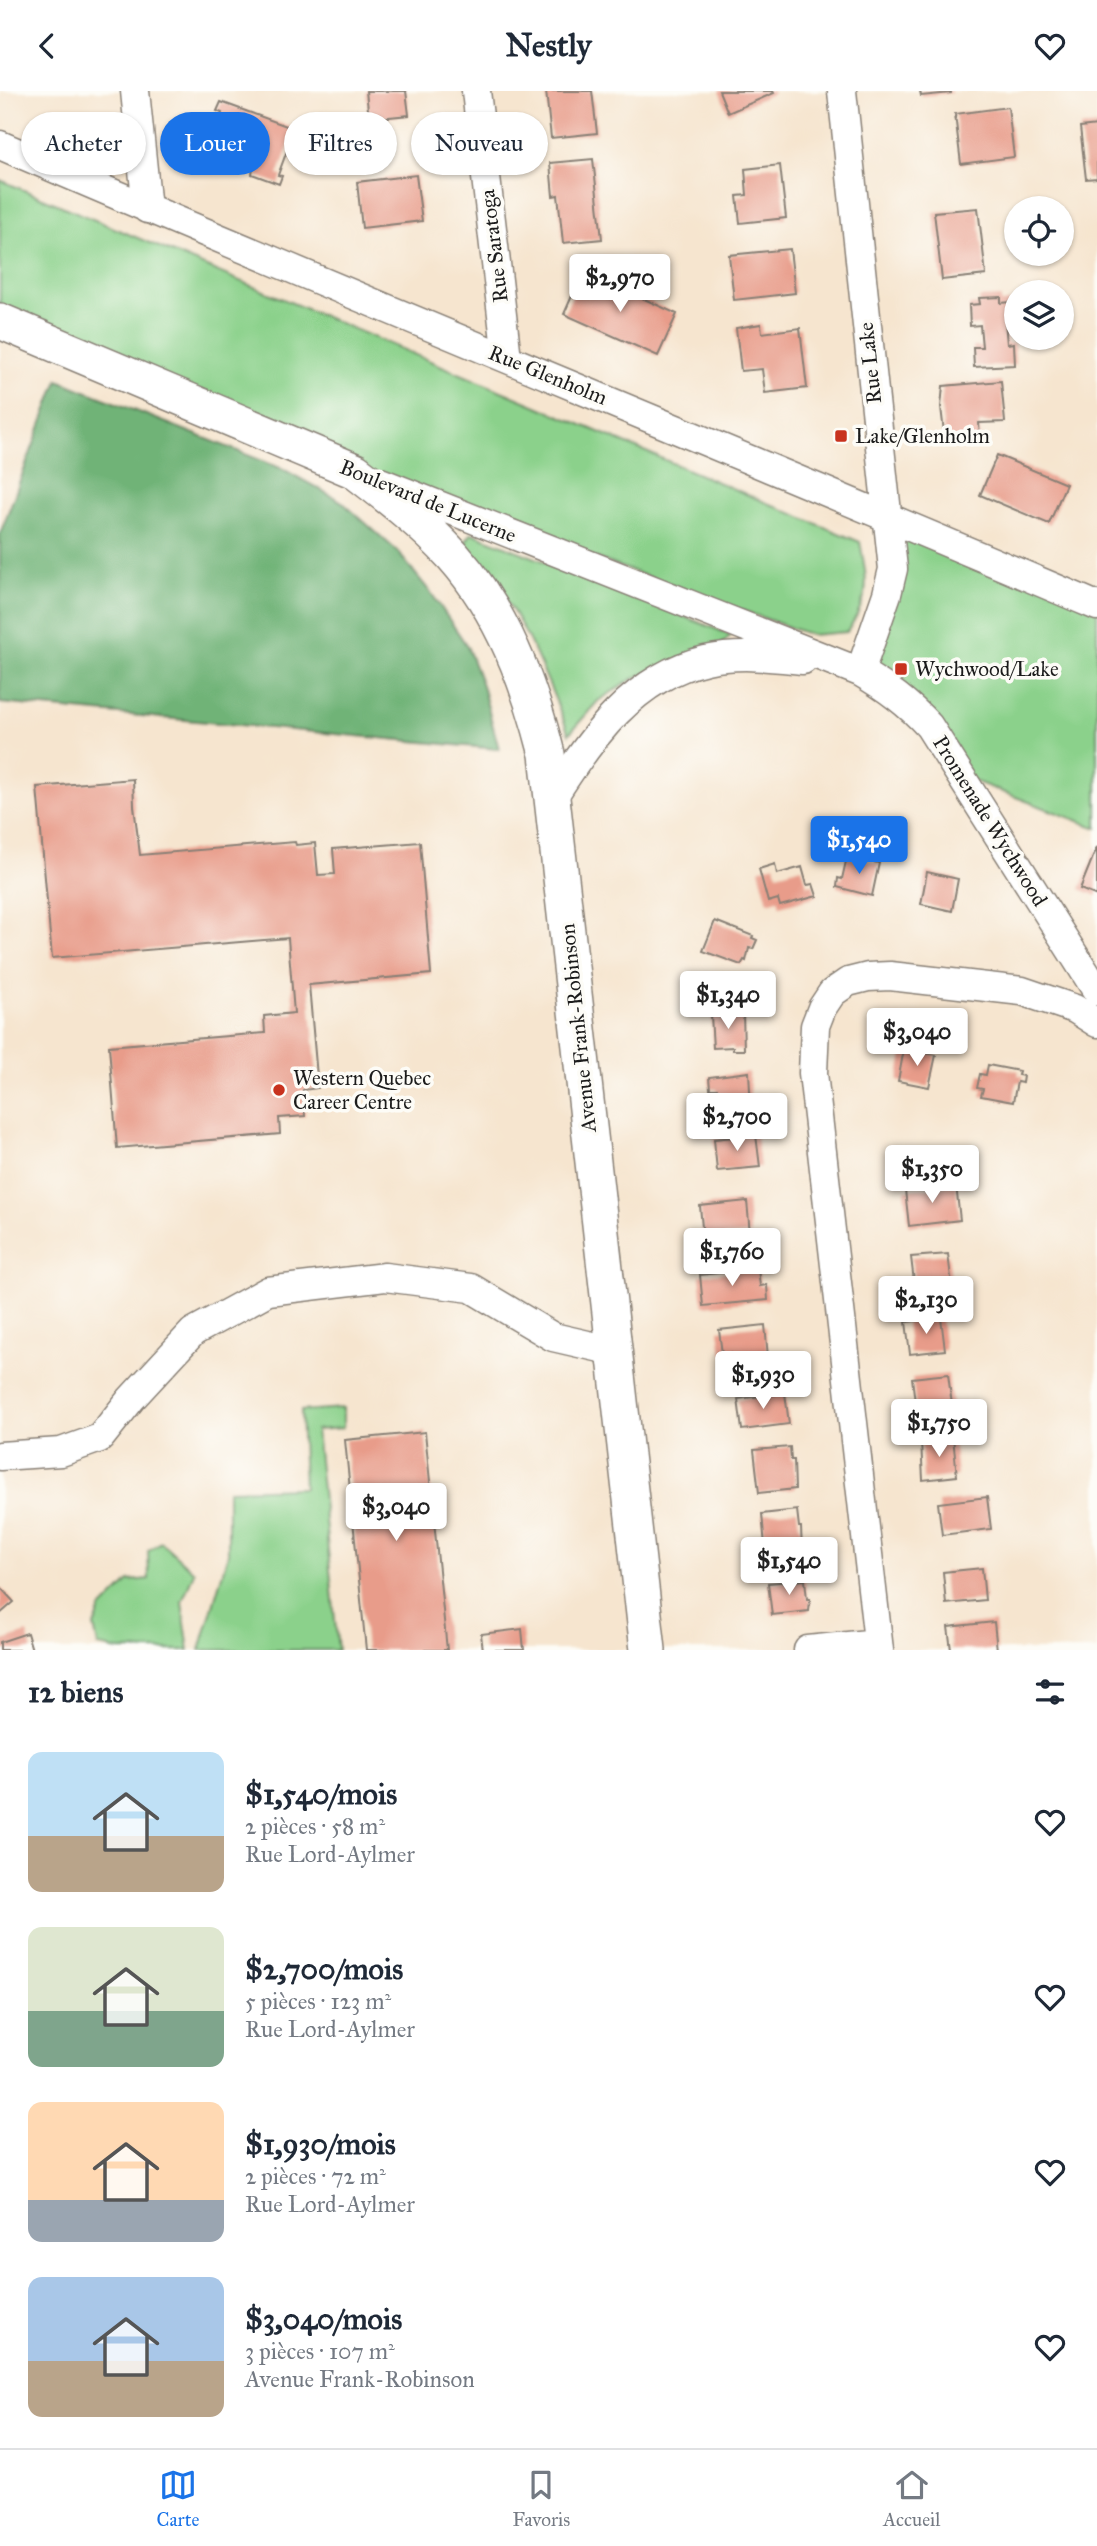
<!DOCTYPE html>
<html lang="fr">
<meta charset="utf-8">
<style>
:root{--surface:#fff;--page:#f6f6f7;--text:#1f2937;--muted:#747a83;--line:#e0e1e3;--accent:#1a73e8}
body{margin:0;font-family:"IM FELL Great Primer",serif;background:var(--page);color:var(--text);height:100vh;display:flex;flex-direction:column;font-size:26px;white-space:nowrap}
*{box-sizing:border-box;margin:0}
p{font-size:23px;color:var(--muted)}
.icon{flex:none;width:38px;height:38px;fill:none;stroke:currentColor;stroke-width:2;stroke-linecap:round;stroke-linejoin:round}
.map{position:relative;height:1559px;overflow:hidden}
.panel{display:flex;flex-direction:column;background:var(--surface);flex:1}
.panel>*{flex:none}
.top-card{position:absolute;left:21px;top:21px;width:700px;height:63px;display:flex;gap:14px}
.controls{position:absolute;left:1004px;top:105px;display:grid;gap:14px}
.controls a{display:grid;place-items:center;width:70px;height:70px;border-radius:50%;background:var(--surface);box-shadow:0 2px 5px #0004;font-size:35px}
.price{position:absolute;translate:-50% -60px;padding:0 16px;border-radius:7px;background:#fff;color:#222;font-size:23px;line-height:46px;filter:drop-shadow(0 2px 4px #0008)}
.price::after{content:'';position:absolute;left:50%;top:42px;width:21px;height:16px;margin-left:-10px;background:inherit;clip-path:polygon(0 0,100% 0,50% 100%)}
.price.current{background:var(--accent);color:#fff}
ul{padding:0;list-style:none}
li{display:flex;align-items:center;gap:21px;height:175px;padding:0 28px}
li span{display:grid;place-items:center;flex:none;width:196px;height:140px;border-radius:14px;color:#555}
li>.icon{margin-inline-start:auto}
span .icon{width:84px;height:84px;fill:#fffc;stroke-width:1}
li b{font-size:30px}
h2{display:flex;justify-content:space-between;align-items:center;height:84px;padding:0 28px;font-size:30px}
.tag{padding:0 24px;border-radius:32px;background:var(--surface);box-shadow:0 2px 5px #0004;font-size:24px;line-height:63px}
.tag.current{background:var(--accent);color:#fff}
header{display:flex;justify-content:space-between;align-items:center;height:91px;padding:0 28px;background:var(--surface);font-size:32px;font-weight:700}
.tab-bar{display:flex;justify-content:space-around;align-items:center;height:98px;border-top:2px solid var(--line);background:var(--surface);font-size:19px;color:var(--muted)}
.tab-bar a{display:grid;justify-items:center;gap:4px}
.tab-bar .current{color:var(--accent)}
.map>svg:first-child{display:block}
.green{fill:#8bd18b;stroke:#547654;stroke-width:2}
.forest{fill:#70b377;stroke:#46684a;stroke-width:2}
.building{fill:#e89c8a}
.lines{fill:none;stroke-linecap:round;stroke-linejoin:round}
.minor-casing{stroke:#898076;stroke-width:31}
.major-casing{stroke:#898076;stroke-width:38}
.minor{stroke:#fff;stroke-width:28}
.major{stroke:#fff;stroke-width:35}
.poi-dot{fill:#c8321e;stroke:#fdfcf7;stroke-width:2.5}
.labels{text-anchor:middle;stroke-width:7;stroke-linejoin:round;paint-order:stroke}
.street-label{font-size:21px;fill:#1c1c1c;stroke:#fdfcf7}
.poi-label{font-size:21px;fill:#1c1c1c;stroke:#fdfcf7;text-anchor:start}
</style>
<header><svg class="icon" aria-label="back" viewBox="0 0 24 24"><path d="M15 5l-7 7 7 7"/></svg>Nestly<svg class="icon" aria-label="heart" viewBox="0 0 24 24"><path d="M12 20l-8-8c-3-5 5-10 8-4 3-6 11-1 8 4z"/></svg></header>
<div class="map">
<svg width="1097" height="1559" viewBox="0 0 1097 1559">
<rect width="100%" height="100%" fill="#fdfcf7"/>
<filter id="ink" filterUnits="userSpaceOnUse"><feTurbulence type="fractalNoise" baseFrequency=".0143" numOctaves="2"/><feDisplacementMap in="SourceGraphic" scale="14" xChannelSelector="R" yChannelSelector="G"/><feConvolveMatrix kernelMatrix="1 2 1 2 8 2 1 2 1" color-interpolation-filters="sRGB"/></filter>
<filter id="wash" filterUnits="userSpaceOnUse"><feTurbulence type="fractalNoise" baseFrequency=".00686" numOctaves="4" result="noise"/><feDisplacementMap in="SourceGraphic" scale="28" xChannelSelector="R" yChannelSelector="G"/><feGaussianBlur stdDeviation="1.57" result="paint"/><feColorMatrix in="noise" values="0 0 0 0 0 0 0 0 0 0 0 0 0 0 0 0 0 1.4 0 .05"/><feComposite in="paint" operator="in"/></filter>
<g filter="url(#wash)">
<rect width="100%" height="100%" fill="#f6e5cf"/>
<path class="green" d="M0,89L860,451C868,493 871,503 847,541L811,544L386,392L0,227Z
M886,425L1097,515V737L963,686L892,600L867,562L887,503Z
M472,442L731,544L711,565L669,573L631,589L598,610L569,643C542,573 516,509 463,454Z
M343,1317V1337L316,1339L338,1559H200L228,1463V1399L304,1397L301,1320Z
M161,1451L194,1481L182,1511L189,1559H120L98,1555L94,1535L101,1518L129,1490L149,1488L148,1460Z"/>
<path class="forest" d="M58,289L283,378L341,410L397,460L432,503L467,555L482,594L499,658L0,612V443Z"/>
<g id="blocks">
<path class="building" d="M366,0H406L409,24L369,28Z
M546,0H592L597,42L551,47Z
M719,0H773L774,2L728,22Z
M920,0H951V2L921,5Z
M221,11L295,38L278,84L282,85L279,93L252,83L253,77L238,72L244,56L214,44L222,22L217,20Z
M1008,16L1014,66L961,73L955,23Z
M1097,34V87L1086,88L1080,36Z
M593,68L602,148L563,152L558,104L553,105L550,72Z
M780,74L786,127L740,132L737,105L747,104L745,78Z
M416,84L422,130L362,137L357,91Z
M978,117L986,184L942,189L934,121Z
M790,158L795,202L734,209L729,164Z
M583,180L677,223L658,265L564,223Z
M1001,206V212L1010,211L1011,230H1005L1007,253L1014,252L1015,274L974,276L973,256H982L980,234L970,235L969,214L980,213L979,207Z
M761,233L762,242L800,237L807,297L765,302L762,278L741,280L736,237Z
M1001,290L1005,331L979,332L980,347L945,350L941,316L943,295Z
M997,364L1066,393L1049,433L980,404Z
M133,688L134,715L140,764L295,751L296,754L315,752L318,784L335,783L333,758L420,751L431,883L309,894L318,997L303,999L305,1025L279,1027L280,1043L117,1057L109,955L265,942L264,925L294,922L288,847L52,867L37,696Z
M1097,756V805L1080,798Z
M847,766L879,772L872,805L837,796L838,787L842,788Z
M775,773L777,783L802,776L807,794L813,793L817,805L780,815L778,808L768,811L759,778Z
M927,781L958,788L952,820L921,813Z
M715,830L753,845L752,847L757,849L753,858L749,857L746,870L744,869L741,874L703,860Z
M743,922L744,959H733V956L713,957L711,924Z
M904,958L936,964L929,996L898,990Z
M988,974L1019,980L1018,984L1023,985L1022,992L1017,991L1013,1011L981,1005L983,998L977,997L980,983L986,984Z
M749,981L751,1020L720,1024L717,998H710L709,986Z
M756,1044L760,1076L717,1080L714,1048Z
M956,1094L960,1129L909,1135L905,1099Z
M747,1110L750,1143L703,1147L700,1115Z
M948,1163L952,1195L915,1199L911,1166Z
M758,1178L760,1195L767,1194L768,1209L703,1215L700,1184Z
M941,1227L945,1259L910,1263L906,1231Z
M765,1234L768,1266L731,1269V1262L722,1263L719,1239Z
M948,1283L952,1314L916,1319L912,1287Z
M785,1302L789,1333L742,1339L738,1308Z
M425,1341L447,1559H366L345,1349Z
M953,1346L957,1385L923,1389L921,1350Z
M790,1356L791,1369H794L795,1398L759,1402L754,1359Z
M987,1406L991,1438L942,1444L938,1412Z
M797,1419L799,1436H801L802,1461L766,1465L762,1423Z
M982,1477L985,1509L946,1513L943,1481Z
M805,1489L807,1508H810L809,1520L772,1524L768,1492Z
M0,1496L14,1511L0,1523Z
M994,1531L997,1559H951L948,1536Z
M522,1538L524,1559H483L481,1543Z
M27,1542L32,1559H0V1551Z"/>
</g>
</g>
<g filter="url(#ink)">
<use href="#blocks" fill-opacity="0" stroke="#898076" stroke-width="2"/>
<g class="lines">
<g class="minor-casing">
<path id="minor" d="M135,0L147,118
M476,0L507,267
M842,0L893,478L887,503L860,581
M0,54C364,211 732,359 1097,515
M380,391L860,581C887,597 908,612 929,635L1097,900
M553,706C590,648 634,585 706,569C738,562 771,566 803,569
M0,1365L61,1361L100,1347L131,1308L193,1241L268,1200L385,1186L471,1197L553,1246L614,1260
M808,1559L878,1552
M879,1559L813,982L815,935L822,917L832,902L848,891L868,886L890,885L1022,900L1075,918L1097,932"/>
</g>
<g class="major-casing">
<path id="major" d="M0,230L355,380C389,406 424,433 453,465C502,520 529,592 547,663L648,1559"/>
</g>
<use href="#minor" class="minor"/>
<use href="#major" class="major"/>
</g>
</g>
<g class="poi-dot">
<rect x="834" y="338" width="14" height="14" rx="3.5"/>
<rect x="894" y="571" width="14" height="14" rx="3.5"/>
<circle cx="279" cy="999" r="7"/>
</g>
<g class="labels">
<g class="street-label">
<text transform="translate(494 155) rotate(-97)" y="7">Rue Saratoga</text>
<text transform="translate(870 272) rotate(-96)" y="7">Rue Lake</text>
<text transform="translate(548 284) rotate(22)" y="7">Rue Glenholm</text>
<text transform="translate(428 410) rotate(22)" y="7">Boulevard de Lucerne</text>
<text transform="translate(990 730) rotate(58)" y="7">Promenade Wychwood</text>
<text transform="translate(578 937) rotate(-96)" y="7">Avenue Frank-Robinson</text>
</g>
<g class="poi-label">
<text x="855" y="352">Lake/Glenholm</text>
<text x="915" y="585">Wychwood/Lake</text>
<text x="293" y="994">Western Quebec<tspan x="293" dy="24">Career Centre</tspan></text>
</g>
</g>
</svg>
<div class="controls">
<a><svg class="icon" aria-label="locate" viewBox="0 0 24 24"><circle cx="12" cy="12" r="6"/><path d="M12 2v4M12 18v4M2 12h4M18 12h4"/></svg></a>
<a><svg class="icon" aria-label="layers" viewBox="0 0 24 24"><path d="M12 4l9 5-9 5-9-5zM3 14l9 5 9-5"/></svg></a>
</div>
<b class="price" style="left:620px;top:223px">$2,970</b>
<b class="price current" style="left:859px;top:785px">$1,540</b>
<b class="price" style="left:728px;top:940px">$1,340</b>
<b class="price" style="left:917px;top:977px">$3,040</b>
<b class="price" style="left:737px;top:1062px">$2,700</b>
<b class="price" style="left:932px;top:1114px">$1,350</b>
<b class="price" style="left:732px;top:1197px">$1,760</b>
<b class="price" style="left:926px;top:1245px">$2,130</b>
<b class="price" style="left:763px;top:1320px">$1,930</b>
<b class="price" style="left:939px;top:1368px">$1,750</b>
<b class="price" style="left:396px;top:1452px">$3,040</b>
<b class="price" style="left:789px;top:1506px">$1,540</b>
<div class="top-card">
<a class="tag">Acheter</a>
<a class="tag current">Louer</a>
<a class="tag">Filtres</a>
<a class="tag">Nouveau</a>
</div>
</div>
<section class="panel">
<h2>12 biens<svg class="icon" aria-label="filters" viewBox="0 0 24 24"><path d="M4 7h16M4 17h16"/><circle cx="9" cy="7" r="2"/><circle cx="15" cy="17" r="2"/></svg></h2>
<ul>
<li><span style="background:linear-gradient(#bfe0f5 60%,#b9a48a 0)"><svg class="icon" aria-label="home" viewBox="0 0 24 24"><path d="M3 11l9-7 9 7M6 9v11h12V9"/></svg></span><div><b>$1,540/mois</b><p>2 pièces · 58 m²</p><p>Rue Lord-Aylmer</p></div><svg class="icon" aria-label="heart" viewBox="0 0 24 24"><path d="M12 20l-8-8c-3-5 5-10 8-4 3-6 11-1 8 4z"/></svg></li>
<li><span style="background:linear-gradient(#dfe7d0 60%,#7fa58c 0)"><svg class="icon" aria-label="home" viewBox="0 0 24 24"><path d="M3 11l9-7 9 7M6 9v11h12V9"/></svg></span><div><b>$2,700/mois</b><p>5 pièces · 123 m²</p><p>Rue Lord-Aylmer</p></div><svg class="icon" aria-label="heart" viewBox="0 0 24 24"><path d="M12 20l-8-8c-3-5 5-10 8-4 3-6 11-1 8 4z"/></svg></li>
<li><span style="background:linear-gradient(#ffd9b3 70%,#9aa5b1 0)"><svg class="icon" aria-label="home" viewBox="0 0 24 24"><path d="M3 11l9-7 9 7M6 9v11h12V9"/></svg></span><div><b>$1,930/mois</b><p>2 pièces · 72 m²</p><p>Rue Lord-Aylmer</p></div><svg class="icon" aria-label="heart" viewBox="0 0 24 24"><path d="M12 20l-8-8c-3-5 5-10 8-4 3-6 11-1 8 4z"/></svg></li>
<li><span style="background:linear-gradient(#a9c7e8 60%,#b9a48a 0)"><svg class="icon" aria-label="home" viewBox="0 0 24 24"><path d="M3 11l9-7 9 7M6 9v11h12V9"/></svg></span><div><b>$3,040/mois</b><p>3 pièces · 107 m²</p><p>Avenue Frank-Robinson</p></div><svg class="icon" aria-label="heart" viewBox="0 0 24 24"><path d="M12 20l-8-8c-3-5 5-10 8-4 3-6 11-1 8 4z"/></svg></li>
</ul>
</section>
<nav class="tab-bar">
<a class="current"><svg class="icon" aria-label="map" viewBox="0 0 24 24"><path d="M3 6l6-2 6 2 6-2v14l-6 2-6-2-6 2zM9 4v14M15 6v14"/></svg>Carte</a>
<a><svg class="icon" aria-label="saved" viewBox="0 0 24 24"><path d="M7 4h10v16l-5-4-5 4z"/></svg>Favoris</a>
<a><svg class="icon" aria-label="home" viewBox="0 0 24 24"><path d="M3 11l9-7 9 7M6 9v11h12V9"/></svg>Accueil</a>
</nav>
